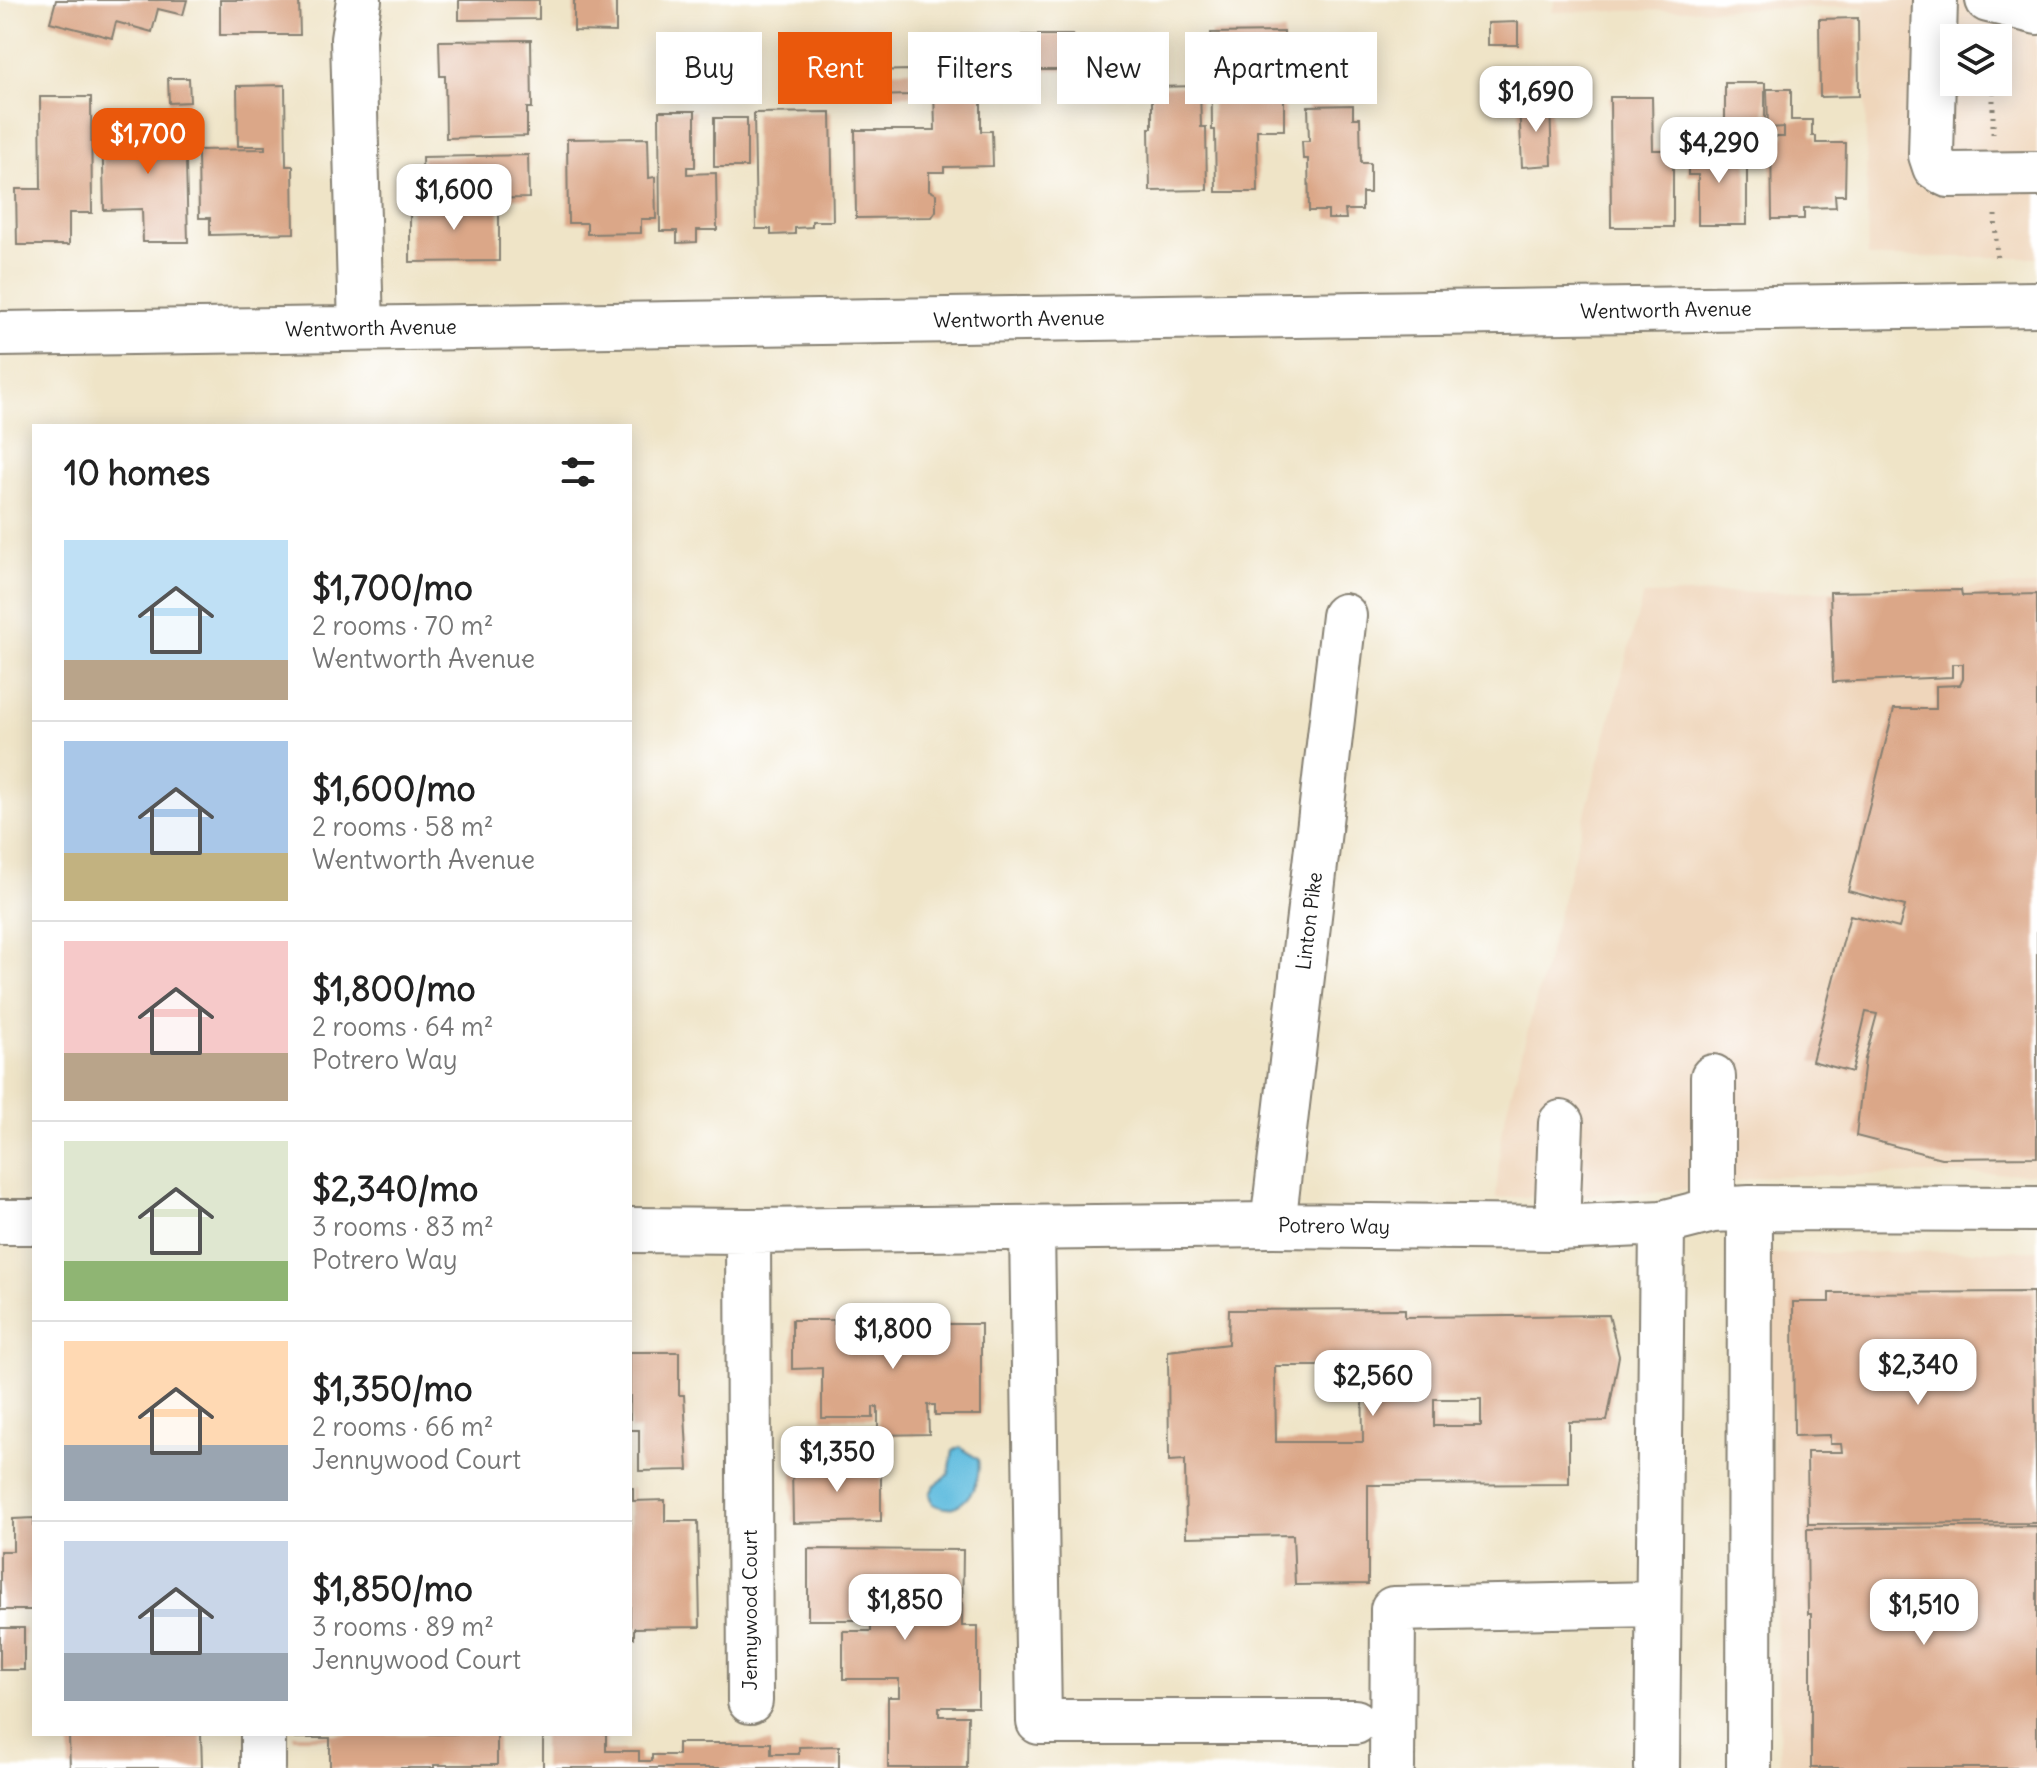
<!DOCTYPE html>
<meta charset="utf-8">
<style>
:root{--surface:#fff;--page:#f6f6f6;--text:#222;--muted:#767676;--line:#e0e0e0;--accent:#ea580c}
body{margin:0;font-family:Delius,sans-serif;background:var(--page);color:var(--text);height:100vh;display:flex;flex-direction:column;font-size:30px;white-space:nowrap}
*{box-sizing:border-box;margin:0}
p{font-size:26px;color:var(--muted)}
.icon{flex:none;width:44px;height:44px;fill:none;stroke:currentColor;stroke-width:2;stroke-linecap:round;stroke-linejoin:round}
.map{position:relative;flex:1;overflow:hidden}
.drawer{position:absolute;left:32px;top:424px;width:600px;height:1312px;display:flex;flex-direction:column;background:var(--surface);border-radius:0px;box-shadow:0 4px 20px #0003}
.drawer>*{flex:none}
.guide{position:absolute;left:656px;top:32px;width:760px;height:72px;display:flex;gap:16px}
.controls{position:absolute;left:1940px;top:24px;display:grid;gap:16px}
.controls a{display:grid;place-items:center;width:72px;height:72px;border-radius:0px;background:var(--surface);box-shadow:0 4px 20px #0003;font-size:40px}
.price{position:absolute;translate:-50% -68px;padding:0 18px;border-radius:16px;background:#fff;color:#222;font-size:26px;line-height:52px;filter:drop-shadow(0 2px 4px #0008)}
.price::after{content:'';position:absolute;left:50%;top:48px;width:24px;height:18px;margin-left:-12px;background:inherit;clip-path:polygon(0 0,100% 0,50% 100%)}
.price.on{background:var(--accent);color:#fff}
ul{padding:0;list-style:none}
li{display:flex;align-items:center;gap:24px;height:200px;padding:0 32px}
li+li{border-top:2px solid var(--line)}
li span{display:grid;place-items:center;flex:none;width:224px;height:160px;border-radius:0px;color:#555}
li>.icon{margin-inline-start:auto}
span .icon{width:96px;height:96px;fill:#fffc;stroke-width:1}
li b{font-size:34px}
h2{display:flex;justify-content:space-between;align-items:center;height:96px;padding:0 32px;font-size:34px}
.pill{padding:0 28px;border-radius:0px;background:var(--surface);box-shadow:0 4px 20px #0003;font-size:28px;line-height:72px}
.pill.on{background:var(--accent);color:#fff}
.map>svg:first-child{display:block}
.built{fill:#efd6bb;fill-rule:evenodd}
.water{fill:#62bddf;stroke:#3f6c7e;stroke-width:2}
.building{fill:#dba788;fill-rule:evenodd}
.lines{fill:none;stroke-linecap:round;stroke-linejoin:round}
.minor-casing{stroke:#868072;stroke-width:48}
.path{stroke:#868072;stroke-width:5;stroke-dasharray:2 6;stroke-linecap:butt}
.minor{stroke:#fff;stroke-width:44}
.labels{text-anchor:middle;stroke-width:7;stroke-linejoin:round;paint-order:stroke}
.street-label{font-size:20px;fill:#1c1c1c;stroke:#fff}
</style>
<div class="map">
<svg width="2037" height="1768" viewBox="0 0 2037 1768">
<rect width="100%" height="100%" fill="#fff"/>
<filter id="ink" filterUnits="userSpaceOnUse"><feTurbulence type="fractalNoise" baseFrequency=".0125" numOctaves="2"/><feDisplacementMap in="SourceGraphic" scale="16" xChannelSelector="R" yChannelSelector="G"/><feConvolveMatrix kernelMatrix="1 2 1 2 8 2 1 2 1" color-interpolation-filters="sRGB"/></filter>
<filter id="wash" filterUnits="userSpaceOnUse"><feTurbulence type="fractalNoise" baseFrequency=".006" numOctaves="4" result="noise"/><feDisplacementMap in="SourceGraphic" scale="32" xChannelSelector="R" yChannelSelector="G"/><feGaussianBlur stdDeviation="1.8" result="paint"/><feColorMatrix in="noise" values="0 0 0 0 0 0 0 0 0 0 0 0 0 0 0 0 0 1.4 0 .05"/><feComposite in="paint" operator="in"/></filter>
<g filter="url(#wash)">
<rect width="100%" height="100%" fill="#efe4c7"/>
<path class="built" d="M1555,0H2037V257H1868L1864,7L1552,12ZM1954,38H1998V82H1954Z
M2037,586V1173L1767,1176L1669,1192L1496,1198L1502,1128L1643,595Z
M2037,1250V1768H1780L1767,1254Z"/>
<path class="water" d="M960,1447L978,1459C983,1484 961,1520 933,1504L930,1494L934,1486L949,1474L953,1451Z"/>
<g id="blocks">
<path class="building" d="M56,0H187L183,15L158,9L152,32L116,22L112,38L50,22Z
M220,0H299L300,35H220Z
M459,0H539V19L459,20Z
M574,0H616V32L574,31Z
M1858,18L1859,96L1820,97L1819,19Z
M1518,22V45H1488V23Z
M1284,32V130H1257L1258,192H1216L1215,130H1212L1211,33Z
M1023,35H1073V70H1023Z
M531,40L532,108H527V136L446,138L445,76H440L439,41Z
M1093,40H1116V69H1093Z
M910,70L911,95L871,96L870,71Z
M168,78H189L190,102L169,103Z
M1725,83H1765V126H1725Z
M285,85L286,166H293L294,233L210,235V218H199L198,150L265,149V146H238L237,86Z
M934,86H981V131H992L993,166L944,167V172H929V190L936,194V211L932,217L856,218L855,130H935Z
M1200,86L1201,127H1206L1207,190L1150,191L1149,128H1152V87Z
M1767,89H1791V120H1812V136H1816V143H1846L1845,195H1835L1836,207L1804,208V219H1772L1771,137H1784V127L1768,128Z
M40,97H91L92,213H69V245H17L16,189H41Z
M1610,97H1652L1653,150H1673V227H1611Z
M1519,103H1550L1552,165L1522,167Z
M1353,105V118H1360L1361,163H1370V193H1362V210H1345L1346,219H1328V211H1309L1308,159H1303L1302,141H1309L1308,106Z
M659,111H695V167H687V174L716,173L717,230H697V242L677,243V231H660Z
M831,112L833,221H812V227L795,228V234L771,235V229H756L754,113Z
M714,118H747V167H714Z
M185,122L188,242H143L142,209L104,210L102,124Z
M648,138L649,178L655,177L656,219H641V233L587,234V223H568L567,139Z
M1688,144H1723V157L1747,156V225H1698V175H1688Z
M528,155L529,198L423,200L422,157Z
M410,202H489V206H499V261L410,262Z
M1961,590L1962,596L2037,594V1157L1941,1158L1856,1136L1865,1059L1877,1014L1866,1012L1852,1072L1812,1061L1850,915L1899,928L1905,906L1848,891L1894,709H1936V686L1960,685L1963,679V664H1952V677L1833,682L1830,592Z
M2033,1292L2037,1523L1808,1524L1807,1452H1842L1841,1444H1830V1435L1794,1436L1793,1302H1829V1293Z
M1405,1309V1317L1609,1315L1619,1356L1607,1421L1569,1422V1484L1368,1485V1584L1295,1585L1293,1535L1186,1537L1185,1460L1169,1461L1168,1351L1228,1344L1229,1310ZM1275,1366H1362L1363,1442H1276ZM1434,1399H1481V1426H1434Z
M792,1320H834V1324H981V1415H935V1405H928L929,1434L878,1435V1407H873V1418H822V1368L792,1369Z
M630,1352H679V1395H684L688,1470L639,1471V1430H630Z
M881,1466V1521L793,1523L792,1467Z
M630,1488H633V1501L665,1500V1521H698L700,1627L634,1628V1638H630Z
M34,1518V1610H0V1551H13V1519Z
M2037,1526V1768H1811V1614H1808L1807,1529Z
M808,1549L963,1550L962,1626H978V1707H939V1716H968L967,1768H888V1697H899V1679H843V1631H871V1620H808Z
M0,1628H24V1670H0Z
M201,1734L202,1768H70L69,1736Z
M293,1734H497V1765H434V1768H330V1738H293Z
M543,1734H606V1751H639V1761H652V1755H678V1743H771V1754H799V1747L839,1746V1768H543Z"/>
</g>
</g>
<g filter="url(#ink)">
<use href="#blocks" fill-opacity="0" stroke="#868072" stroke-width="2"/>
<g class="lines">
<g class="minor-casing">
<path id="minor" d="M359,0L353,39L361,328
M1935,0L1931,155L1935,167L1948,175L2037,174
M1988,0L2037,12
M0,334L2037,304
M1713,1077V1210
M0,1222H34
M1273,1225L1344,616
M1032,1228L1039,1722H1355
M1557,1228L1561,1123
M630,1230L748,1231L1273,1225L1557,1228L1662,1223L1713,1210L1750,1208L2037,1209
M748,1231L750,1701
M263,1768V1734
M1392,1768L1393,1609L1657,1604
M1657,1768L1662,1223
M1749,1768L1750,1208"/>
</g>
<path class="path" d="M1993,134V82
M1995,215L1997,261"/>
<use href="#minor" class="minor"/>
</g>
</g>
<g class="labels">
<g class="street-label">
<text transform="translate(1666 310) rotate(-1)" y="7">Wentworth Avenue</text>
<text transform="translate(1019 319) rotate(-1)" y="7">Wentworth Avenue</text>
<text transform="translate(371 328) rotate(-1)" y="7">Wentworth Avenue</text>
<text transform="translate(1309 921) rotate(-83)" y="7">Linton Pike</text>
<text transform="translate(1334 1226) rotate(1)" y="7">Potrero Way</text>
<text transform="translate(750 1610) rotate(-90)" y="7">Jennywood Court</text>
</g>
</g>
</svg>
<div class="controls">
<a><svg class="icon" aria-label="layers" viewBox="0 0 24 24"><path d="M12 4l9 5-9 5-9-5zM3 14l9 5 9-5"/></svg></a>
</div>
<b class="price" style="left:1536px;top:134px">$1,690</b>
<b class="price on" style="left:148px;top:176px">$1,700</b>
<b class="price" style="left:1719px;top:185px">$4,290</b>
<b class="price" style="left:454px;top:232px">$1,600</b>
<b class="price" style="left:893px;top:1371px">$1,800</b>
<b class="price" style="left:1918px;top:1407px">$2,340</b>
<b class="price" style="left:1373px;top:1418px">$2,560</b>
<b class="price" style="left:837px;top:1494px">$1,350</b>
<b class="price" style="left:905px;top:1642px">$1,850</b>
<b class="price" style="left:1924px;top:1647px">$1,510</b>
<div class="guide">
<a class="pill">Buy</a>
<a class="pill on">Rent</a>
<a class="pill">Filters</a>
<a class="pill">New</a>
<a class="pill">Apartment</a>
</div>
<section class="drawer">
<h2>10 homes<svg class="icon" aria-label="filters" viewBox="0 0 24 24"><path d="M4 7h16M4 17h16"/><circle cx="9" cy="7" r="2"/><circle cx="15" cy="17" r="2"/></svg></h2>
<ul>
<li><span style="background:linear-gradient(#bfe0f5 75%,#b9a48a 0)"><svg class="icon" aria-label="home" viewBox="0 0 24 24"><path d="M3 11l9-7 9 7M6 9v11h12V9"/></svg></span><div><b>$1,700/mo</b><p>2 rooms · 70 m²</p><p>Wentworth Avenue</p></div></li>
<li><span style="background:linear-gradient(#a9c7e8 70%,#c2b280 0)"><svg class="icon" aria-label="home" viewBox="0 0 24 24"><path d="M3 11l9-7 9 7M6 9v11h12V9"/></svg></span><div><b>$1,600/mo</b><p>2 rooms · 58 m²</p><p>Wentworth Avenue</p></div></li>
<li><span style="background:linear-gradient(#f6c9c9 70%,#b9a48a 0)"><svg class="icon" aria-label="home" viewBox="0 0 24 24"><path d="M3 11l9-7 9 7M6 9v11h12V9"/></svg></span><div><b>$1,800/mo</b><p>2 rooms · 64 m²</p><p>Potrero Way</p></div></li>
<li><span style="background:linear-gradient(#dfe7d0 75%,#8fb573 0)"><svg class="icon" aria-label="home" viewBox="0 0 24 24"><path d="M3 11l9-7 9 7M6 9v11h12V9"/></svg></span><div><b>$2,340/mo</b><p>3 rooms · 83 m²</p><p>Potrero Way</p></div></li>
<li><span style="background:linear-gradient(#ffd9b3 65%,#9aa5b1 0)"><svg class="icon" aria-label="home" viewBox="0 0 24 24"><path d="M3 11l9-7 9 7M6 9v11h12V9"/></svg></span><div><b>$1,350/mo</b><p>2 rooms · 66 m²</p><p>Jennywood Court</p></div></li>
<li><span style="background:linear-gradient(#c9d6e8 70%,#9aa5b1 0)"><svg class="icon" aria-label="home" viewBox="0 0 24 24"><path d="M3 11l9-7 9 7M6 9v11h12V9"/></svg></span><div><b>$1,850/mo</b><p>3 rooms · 89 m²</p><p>Jennywood Court</p></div></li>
</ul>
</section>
</div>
